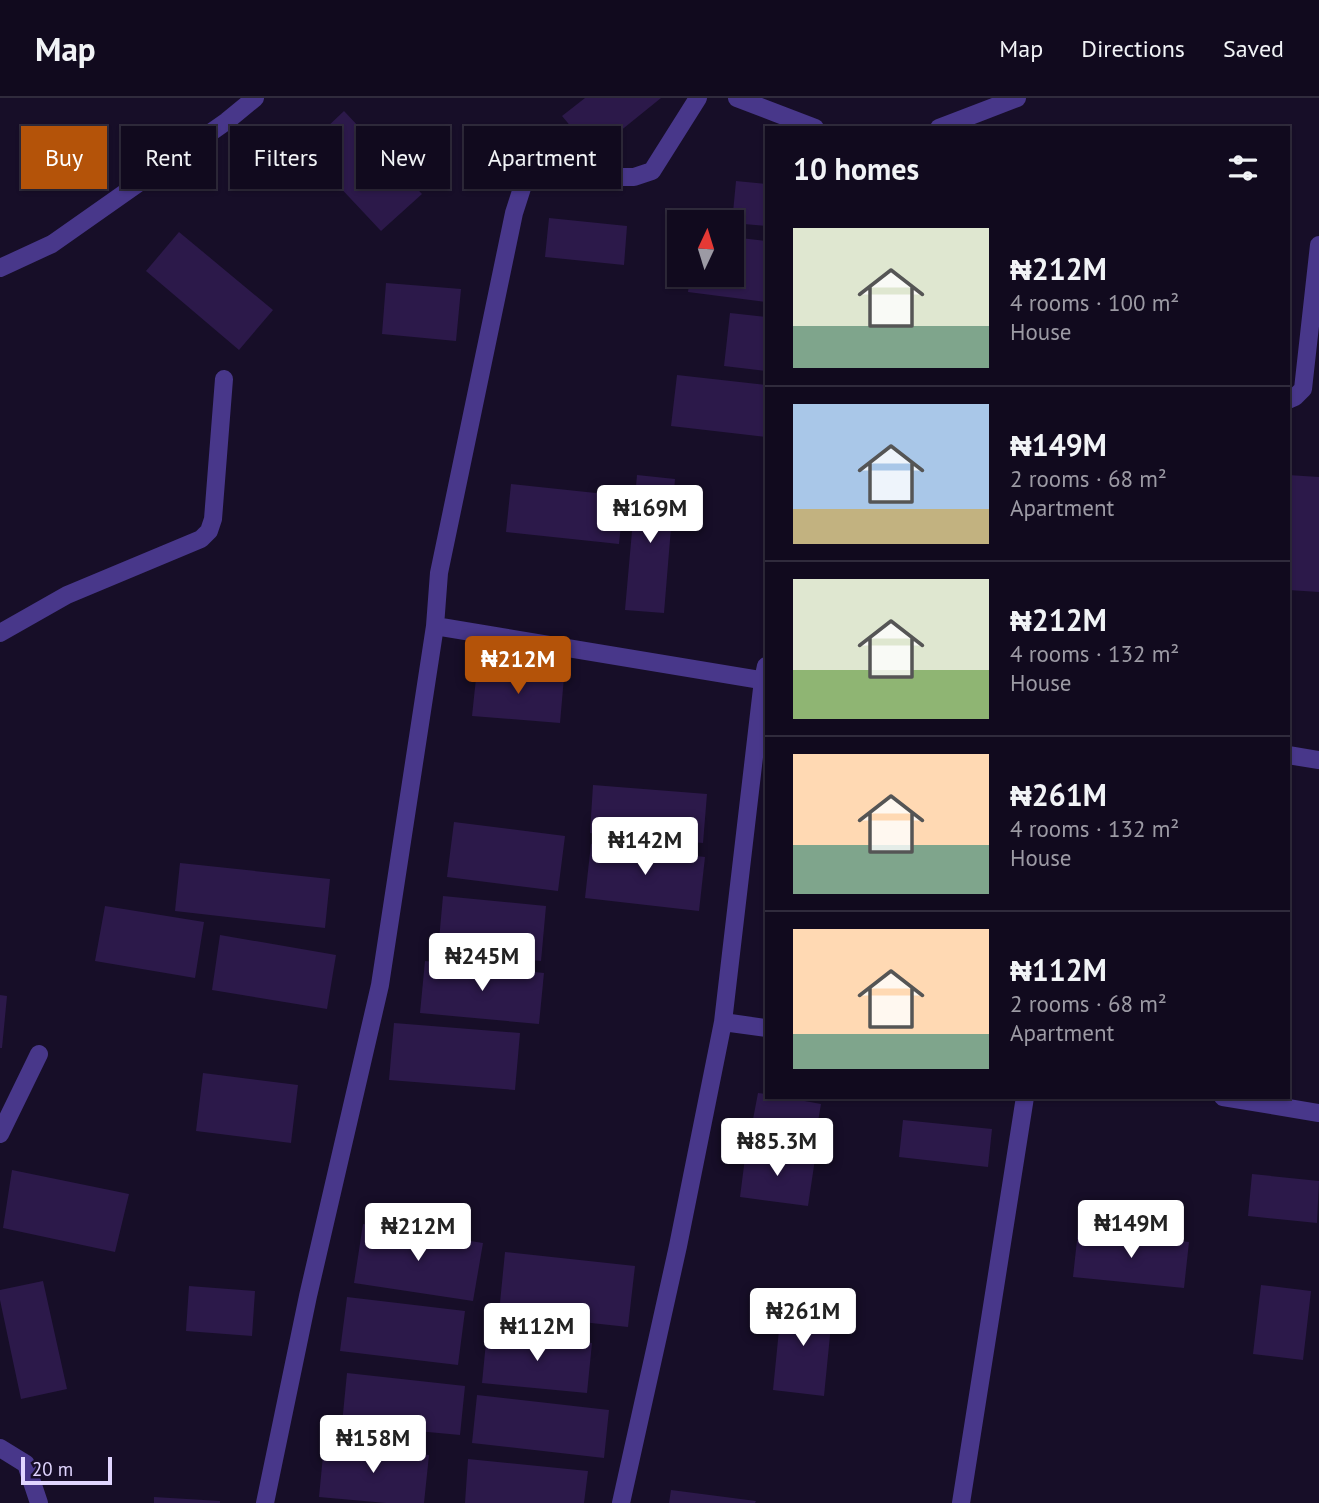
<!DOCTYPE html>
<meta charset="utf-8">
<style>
:root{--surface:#110a1e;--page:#1a1327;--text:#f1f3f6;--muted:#9c9aa4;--line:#302b3c;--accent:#b45309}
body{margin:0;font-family:"PT Sans",sans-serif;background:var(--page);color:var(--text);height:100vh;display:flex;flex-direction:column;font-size:26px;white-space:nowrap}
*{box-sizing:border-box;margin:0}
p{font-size:23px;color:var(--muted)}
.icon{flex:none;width:38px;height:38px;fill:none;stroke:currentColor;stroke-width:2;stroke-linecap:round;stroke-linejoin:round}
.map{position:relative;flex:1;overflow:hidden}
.sheet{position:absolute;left:765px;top:28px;width:525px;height:973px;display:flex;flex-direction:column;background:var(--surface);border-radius:0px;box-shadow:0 2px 5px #0004,0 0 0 2px var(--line)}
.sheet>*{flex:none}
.banner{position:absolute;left:21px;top:28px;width:639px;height:63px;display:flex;gap:14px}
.needle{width:46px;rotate:4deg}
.controls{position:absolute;left:667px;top:112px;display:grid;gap:14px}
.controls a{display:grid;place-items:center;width:77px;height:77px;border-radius:0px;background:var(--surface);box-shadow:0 2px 5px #0004,0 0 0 2px var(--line);font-size:35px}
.scale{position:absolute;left:21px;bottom:18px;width:91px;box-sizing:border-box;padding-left:7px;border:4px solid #e1d6ff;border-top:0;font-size:19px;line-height:24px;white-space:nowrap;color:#e1d6ff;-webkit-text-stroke:5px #170e28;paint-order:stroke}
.price{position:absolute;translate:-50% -60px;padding:0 16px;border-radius:7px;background:#fff;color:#222;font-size:23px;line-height:46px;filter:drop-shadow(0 2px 4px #0008)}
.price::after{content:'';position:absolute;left:50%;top:42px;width:21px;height:16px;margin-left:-10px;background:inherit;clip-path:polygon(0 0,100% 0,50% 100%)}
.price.active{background:var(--accent);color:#fff}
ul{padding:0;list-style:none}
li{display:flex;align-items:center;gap:21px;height:175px;padding:0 28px}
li+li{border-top:2px solid var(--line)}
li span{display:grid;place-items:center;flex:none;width:196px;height:140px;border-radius:0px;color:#555}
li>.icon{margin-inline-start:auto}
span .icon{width:84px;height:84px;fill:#fffc;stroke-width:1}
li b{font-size:30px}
h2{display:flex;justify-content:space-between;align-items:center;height:84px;padding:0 28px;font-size:30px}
.pill{padding:0 24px;border-radius:0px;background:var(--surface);box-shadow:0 2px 5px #0004,0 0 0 2px var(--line);font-size:24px;line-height:63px}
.pill.active{background:var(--accent);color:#fff}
header{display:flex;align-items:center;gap:42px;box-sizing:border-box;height:98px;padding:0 35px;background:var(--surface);border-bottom:2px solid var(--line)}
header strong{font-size:33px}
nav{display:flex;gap:38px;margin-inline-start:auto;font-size:24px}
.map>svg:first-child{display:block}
.building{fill:#2c194a}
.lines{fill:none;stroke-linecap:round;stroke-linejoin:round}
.street{stroke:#48378a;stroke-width:18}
</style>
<header>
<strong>Map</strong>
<nav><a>Map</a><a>Directions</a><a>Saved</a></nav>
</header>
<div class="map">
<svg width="1319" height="1405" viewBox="0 0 1319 1405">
<rect width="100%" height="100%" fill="#170e28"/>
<path class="building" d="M585,0H661L593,55L562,18Z
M344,13L422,96L381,133L304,51Z
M736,83L766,86V128L732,125Z
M549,120L627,128L624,167L545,159Z
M179,134L273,212L239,252L146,173Z
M732,139L766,143V204L688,194L690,177H732Z
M386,185L461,191L456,243L382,236Z
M730,215L766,219V273L724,268Z
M677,277L766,287V339L671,328Z
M637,377L675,381L664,515L625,512Z
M1288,377L1319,379V494L1288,492Z
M511,386L624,398L619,446L506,434Z
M477,571L564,579L560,625L472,618Z
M593,687L707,696L703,745L590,735Z
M454,724L565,738L558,793L447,779Z
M591,746L705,759L699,813L585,800Z
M180,765L330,781L325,830L175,813Z
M443,798L546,808L541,863L438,853Z
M105,808L204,824L195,880L95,863Z
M220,837L336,857L327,911L212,892Z
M425,863L544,875L539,926L420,915Z
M0,897L7,898L2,950H0Z
M394,925L520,935L515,992L389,982Z
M203,975L298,987L291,1045L196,1033Z
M758,995L766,996V999H783L821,1006L814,1047L750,1037Z
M903,1022L992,1031L988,1069L899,1059Z
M746,1052L815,1061L808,1108L740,1099Z
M12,1072L129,1096L115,1154L3,1130Z
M1252,1076L1319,1083L1317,1125L1248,1118Z
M363,1126L483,1145L473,1203L354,1185Z
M1078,1133L1189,1144L1184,1190L1073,1179Z
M505,1154L635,1168L628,1229L499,1215Z
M43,1183L67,1291L21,1301L0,1202V1192Z
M1261,1187L1311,1193L1303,1262L1253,1256Z
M189,1188L255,1193L252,1238L186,1233Z
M347,1199L465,1213L458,1267L340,1253Z
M782,1202L833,1207L824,1298L773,1292Z
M487,1234L592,1245L587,1295L482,1285Z
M347,1275L465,1288L460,1337L342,1326Z
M477,1297L609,1312L604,1360L472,1345Z
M324,1347L429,1357L424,1405H386L319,1399Z
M468,1361L588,1373L584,1405H465Z
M671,1392L756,1403L755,1405H669Z
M154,1399L220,1403V1405H154Z"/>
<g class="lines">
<path class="street" d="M737,0L815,30
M939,30L1017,0
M0,170L52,146L227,23L255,0
M1288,302L1295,299L1303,291L1319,147
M435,528L766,583
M0,535L67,497L201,441L209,433L213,421L224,281
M1288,657L1319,662
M723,924L766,930
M1223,999L1319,1015
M0,1036L39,956
M0,1350L26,1366L39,1405
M265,1405L308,1198L380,887L435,528L439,475L514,115L523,87L529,81L538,75L576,79H634L652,73L698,0
M621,1405L678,1148L723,924L763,582L766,568
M961,1405L1025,999"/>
</g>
</svg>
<div class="controls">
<a><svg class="needle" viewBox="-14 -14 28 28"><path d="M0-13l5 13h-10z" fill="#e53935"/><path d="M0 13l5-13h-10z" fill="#9c9aa4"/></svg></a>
</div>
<div class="scale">20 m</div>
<b class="price" style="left:650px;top:447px">₦169M</b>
<b class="price active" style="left:518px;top:598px">₦212M</b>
<b class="price" style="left:645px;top:779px">₦142M</b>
<b class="price" style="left:482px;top:895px">₦245M</b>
<b class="price" style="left:777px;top:1080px">₦85.3M</b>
<b class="price" style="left:1131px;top:1162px">₦149M</b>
<b class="price" style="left:418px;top:1165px">₦212M</b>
<b class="price" style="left:803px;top:1250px">₦261M</b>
<b class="price" style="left:537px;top:1265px">₦112M</b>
<b class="price" style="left:373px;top:1377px">₦158M</b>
<div class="banner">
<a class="pill active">Buy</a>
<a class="pill">Rent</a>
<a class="pill">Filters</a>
<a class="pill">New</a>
<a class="pill">Apartment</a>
</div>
<section class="sheet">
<h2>10 homes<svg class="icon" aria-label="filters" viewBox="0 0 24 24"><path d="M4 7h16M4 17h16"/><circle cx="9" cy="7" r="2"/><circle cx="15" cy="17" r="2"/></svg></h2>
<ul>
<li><span style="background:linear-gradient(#dfe7d0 70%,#7fa58c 0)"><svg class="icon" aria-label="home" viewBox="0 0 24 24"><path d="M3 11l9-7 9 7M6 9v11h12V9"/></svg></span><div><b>₦212M</b><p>4 rooms · 100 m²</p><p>House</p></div></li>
<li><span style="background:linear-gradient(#a9c7e8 75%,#c2b280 0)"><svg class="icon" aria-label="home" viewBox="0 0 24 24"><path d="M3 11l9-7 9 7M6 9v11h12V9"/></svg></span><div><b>₦149M</b><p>2 rooms · 68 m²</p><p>Apartment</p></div></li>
<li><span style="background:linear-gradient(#dfe7d0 65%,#8fb573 0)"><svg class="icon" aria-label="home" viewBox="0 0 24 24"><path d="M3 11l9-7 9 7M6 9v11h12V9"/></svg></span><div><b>₦212M</b><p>4 rooms · 132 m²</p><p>House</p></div></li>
<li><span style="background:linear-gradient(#ffd9b3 65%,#7fa58c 0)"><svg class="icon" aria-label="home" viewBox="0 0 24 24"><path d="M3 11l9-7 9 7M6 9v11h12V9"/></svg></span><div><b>₦261M</b><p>4 rooms · 132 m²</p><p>House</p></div></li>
<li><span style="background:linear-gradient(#ffd9b3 75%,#7fa58c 0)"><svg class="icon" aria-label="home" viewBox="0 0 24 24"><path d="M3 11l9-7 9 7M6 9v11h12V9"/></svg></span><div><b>₦112M</b><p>2 rooms · 68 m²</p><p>Apartment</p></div></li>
</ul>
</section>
</div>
